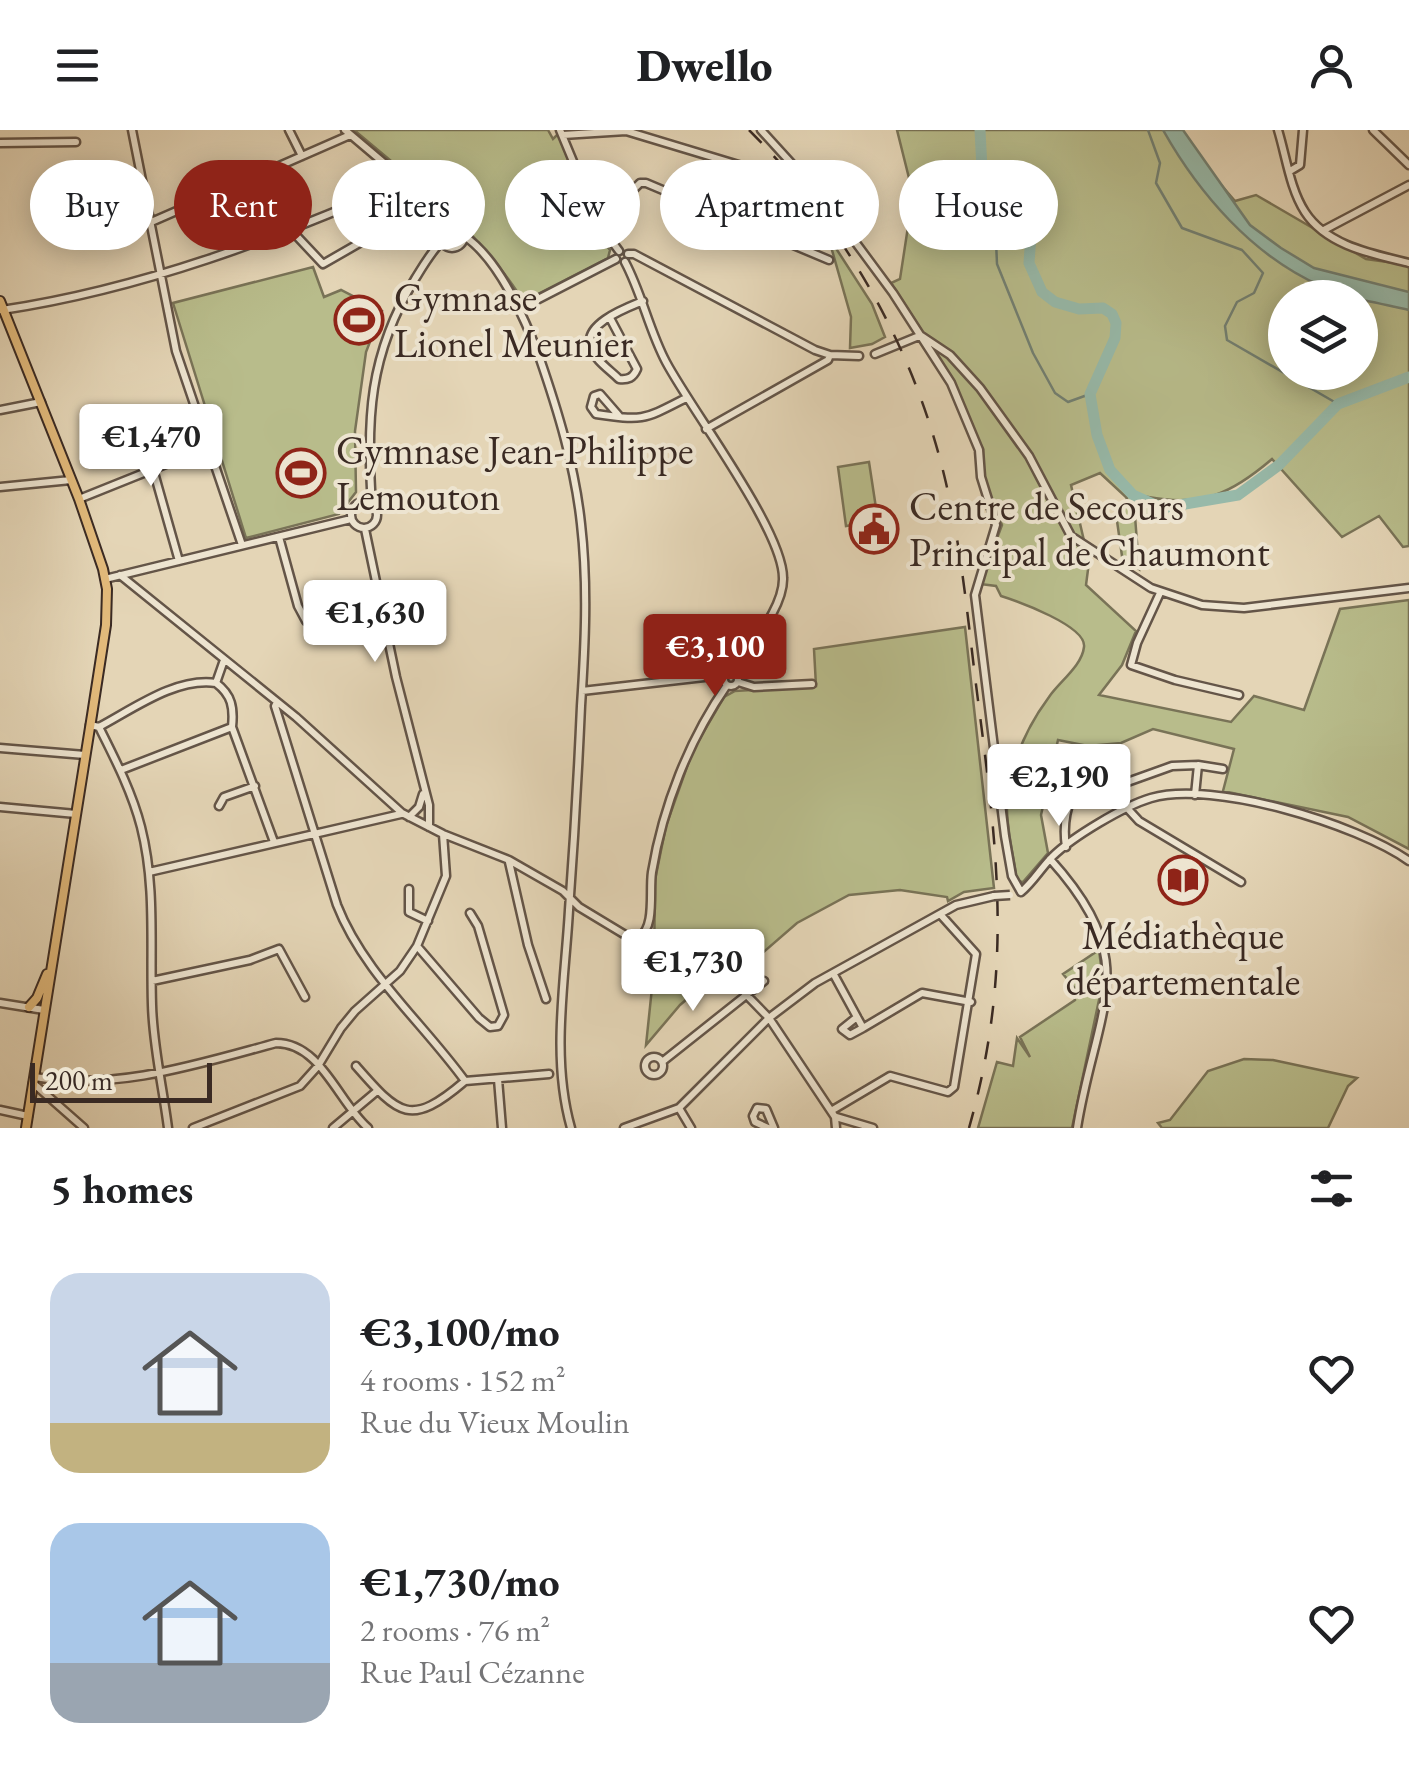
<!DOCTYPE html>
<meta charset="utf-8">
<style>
:root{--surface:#fff;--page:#f2f2f2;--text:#202124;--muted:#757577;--accent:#8f2418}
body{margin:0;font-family:"EB Garamond",serif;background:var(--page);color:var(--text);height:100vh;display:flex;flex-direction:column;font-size:38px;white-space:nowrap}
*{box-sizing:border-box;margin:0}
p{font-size:32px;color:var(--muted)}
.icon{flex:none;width:55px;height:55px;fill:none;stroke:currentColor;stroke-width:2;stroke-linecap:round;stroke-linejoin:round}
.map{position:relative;height:998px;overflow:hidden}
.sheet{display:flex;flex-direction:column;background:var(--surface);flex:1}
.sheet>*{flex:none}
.top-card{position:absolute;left:30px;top:30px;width:1350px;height:90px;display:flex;gap:20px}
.tools{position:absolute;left:1268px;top:150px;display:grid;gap:20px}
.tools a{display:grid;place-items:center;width:110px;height:110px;border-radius:50%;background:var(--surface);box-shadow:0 5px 25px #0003;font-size:50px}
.scale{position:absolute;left:30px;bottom:25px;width:182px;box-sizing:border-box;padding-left:10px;border:5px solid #3a2a23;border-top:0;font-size:28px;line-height:35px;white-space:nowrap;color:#3a2a23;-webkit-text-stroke:8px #ede4d0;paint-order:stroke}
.price{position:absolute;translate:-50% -85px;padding:0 22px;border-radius:10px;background:#fff;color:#222;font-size:32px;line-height:65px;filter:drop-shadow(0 2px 5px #0008)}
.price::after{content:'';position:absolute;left:50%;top:60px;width:30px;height:22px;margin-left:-15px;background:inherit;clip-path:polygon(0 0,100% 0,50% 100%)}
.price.current{background:var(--accent);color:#fff}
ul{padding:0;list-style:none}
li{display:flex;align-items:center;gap:30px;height:250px;padding:0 50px}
li span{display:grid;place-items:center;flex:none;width:280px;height:200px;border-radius:30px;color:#555}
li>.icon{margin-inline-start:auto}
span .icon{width:120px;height:120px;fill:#fffc;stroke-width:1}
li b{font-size:42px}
h2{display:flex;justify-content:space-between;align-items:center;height:120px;padding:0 50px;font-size:42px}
.pill{padding:0 35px;border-radius:45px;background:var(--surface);box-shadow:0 5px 25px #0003;font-size:35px;line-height:90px}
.pill.current{background:var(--accent);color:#fff}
header{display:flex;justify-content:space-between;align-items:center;height:130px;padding:0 50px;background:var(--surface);font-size:45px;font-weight:800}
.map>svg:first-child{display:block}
.green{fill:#b8bc8b;stroke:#797357;stroke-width:2.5;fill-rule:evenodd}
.water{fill:#97b9a9;stroke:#728073;stroke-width:2.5}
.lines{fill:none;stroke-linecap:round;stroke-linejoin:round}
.stream{stroke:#728073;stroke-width:2.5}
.river{stroke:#97b9a9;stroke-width:11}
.minor-casing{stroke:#645548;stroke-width:11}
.major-casing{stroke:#3a2a23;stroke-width:12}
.minor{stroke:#ede4d0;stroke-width:6}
.major{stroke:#e2ba7b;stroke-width:8}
.rail{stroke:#3a2a23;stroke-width:2.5;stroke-dasharray:18 18;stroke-linecap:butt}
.minor-bridge-casing{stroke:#645548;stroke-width:11;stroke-linecap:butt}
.minor-bridge{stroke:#ede4d0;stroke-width:6}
.labels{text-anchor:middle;stroke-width:8;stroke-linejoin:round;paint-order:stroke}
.poi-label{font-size:40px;fill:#3a2a23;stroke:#ede4d0;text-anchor:start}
</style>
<header><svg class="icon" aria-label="menu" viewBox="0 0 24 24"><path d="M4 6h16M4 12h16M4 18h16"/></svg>Dwello<svg class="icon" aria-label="person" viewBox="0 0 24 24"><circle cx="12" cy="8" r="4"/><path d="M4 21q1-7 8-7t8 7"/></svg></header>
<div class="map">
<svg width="1409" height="998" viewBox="0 0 1409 998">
<rect width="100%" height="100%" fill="#e4d5b6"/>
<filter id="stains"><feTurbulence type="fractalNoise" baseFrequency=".002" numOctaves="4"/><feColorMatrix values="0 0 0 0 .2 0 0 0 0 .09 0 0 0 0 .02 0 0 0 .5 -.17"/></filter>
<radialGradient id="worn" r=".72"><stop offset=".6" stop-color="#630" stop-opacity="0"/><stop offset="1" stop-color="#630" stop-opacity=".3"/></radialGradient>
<path class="green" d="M354,0H548L553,9L558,4L598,104L610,120L608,128L532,167L518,163C474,97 415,51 354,0Z
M897,0H1181L1203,34L1235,71L1256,65L1366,129L1409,135V416L1403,417L1379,386L1342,407L1272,329C1231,364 1203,377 1148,367L1159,384L1135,386L1139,439L1122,426L1117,391L1127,368L1100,343L1071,355L1089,432L1086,455L1136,501L1122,535L1099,565L1231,592L1254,566L1304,580L1340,479L1409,470V719L1348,687L1223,661L1234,619L1153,599L1121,613L1088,616L1058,610L1041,685L1048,723L1023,752L1017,751C1014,727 1006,698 1007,674C1010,635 1026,598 1049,567C1059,552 1082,536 1084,517C1087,496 1017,471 1001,466L996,456L980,454L1002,395L983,347V319L971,297L954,251L891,153L900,149L913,64ZM1285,168H1360V242H1285Z
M828,106L872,174L885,207L872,214L850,218L851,187Z
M313,137L324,167L341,160L382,181L366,222L355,301L356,362L339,384L246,408L173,173Z
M869,332L878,391L846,396L838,337Z
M965,497L994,758L964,762L948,771L947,767L900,760L849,765L797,793L751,833L727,835L680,875L646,915L654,839L655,750L666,696L693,620L724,567L735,561L816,556L814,519Z
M1099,820L1103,851L1072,998H978L997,932L1013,936L1017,908L1030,927L1020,907L1075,870L1074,857L1063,844Z
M1244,929L1273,930L1357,948L1348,956L1328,998H1162L1158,993L1170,990L1208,941Z"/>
<path class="water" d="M1163,0H1183L1250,95L1281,118L1314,138L1409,162V180C1389,176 1367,170 1350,168C1341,166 1330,159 1321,156C1253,126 1199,64 1163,0Z"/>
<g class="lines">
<path class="stream" d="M1148,0L1160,33L1156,53L1182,98L1242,120L1263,143L1254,163L1237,172L1225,196L1227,210L1338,274
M997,75L1005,96L996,111L997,134L1033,223L1055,263L1068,272L1090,264"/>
<path class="river" d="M980,0L982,39L997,75L1024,81L1032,90L1029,133L1042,162L1055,172L1079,179L1103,178L1112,184L1116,193L1115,208L1090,264L1097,305L1110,340L1133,365L1162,378L1238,365L1279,335L1338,274L1409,247"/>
<g class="minor-casing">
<path id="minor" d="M132,0L176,221L242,415
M289,0L302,26
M345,0L456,94
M560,0L599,94L619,121
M761,0L822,67L893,163L951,253L979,320L981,347L996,395L975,465L1005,706L1012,746L1021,762
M1278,0C1286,26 1290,59 1305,82C1327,116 1373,124 1409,133
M1373,0L1409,35
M563,5L626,1L742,36L735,92
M0,13L76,12
M265,41L292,101L323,134L429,73
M1290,41L1300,35L1303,0
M585,58C613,68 618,77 640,53H646L829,130
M149,93L350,5
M440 106a12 12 0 1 1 24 0a12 12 0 1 1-24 0Z
M1324,100L1409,55
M464,106C498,128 525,189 539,226C558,281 575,337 581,394C588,455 585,515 581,576C578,644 574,712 569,780C565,851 551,928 571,998
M628,124H634L815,220L830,225L859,226
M625,132C642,164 649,200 666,232C692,281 783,400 783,448C784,478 749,517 734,543
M519,179L616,129
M2,180C143,159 276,108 405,52
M610,188L637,239C633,248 628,250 619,249C610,240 595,230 591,218C582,194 626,178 643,171
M920,205L950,225L980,258L1029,326L1071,406L1151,458L1202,475L1244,478L1409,458
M875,224L919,206
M0,280L41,272
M620,287L600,264L594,266L591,277L596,284C644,291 643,290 686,268
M706,299L828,230L830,225
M153,339L179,431
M0,357L71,350
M79,369L211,316
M351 385a13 13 0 1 1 26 0a13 13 0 1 1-26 0Z
M372,375C366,290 369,224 415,149C423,136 431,122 442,111
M365,399L396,547L429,675V697
M279,407L298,476L306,491L318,495L383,488
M120,445L296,587L402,683L443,704L509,730L563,761L579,777L627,806L639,808C656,796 649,762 652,742C663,676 689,610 727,555
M105,449L351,389
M1160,463L1137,513L1131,535L1175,550L1239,565
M724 549a7 7 0 1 1 14 0a7 7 0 1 1-14 0Z
M738,552L754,557L812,554
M216,553L224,530
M582,561L713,546L724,548
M277,572L275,576L337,775C363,842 423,893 465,951L549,944
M90,595L99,597C133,579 176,547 216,553C232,565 234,578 232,597L121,640
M99,597C115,629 132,662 141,697C156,756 150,815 152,875C153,916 163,958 168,998
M232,597L274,712
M0,618L85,625
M1198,635L1223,639
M219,676L224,667L255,656
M0,677L76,684
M1128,679L1139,691L1241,752
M409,687L419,677L423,664
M1066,717C1063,698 1065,669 1081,657L1119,655L1172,636L1198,635L1195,665
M1050,729C1145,834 1096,878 1077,998
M509,732L528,815L546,869
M149,742L401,684
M409,759V782L428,791
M1021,762C1033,752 1041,738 1052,727C1072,707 1124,676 1151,668C1213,650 1357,694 1409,731
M417,816L479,888L490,897L498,896L504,885L478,796L470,783
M833,843L863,898L922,863L971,872
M729,847L769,888L835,987L836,998
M152,851L250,830L279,819L305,867
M0,873L44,880
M857,887L842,899L850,905L863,898
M645 936a9 9 0 1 1 18 0a9 9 0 1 1-18 0Z
M662,932L764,851
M356,936C399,985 410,998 465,951
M35,947C116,961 198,934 276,913C321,913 338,972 368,998
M498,949L502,998
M33,953L84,998
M679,978L691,998
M0,980L28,986
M831,981L890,946L948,962L954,957L976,824L940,784
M836,987L873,998
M193,998L300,956L318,936L341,898L355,881L400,841L417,816L446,746L443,704
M333,998L377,961
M624,998L679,978L769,888L815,853L956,775L994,766
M768,998L755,992L753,986L757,978L766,979L774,998"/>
</g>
<g class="major-casing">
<path id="major" d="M0,171L79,369L103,439L107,459L106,495L92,585L26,998
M29,877L37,868L47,844"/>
</g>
<use href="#minor" class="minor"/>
<use href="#major" class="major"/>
<path class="rail" d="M749,0C846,98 915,219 946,353C963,426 969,503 979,578C999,731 1012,846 969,998"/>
<g class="minor-bridge-casing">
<path id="minor-bridge" d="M994,766L1010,765"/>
</g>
<use href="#minor-bridge" class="minor-bridge"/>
</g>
<defs>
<g id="stadium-ring" transform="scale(2.5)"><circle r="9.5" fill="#ede4d0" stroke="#8f2418" stroke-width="1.5"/><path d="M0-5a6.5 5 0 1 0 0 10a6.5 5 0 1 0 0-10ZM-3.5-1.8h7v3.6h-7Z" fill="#8f2418"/></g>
<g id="civic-ring" transform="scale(2.5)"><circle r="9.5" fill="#ede4d0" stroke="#8f2418" stroke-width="1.5"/><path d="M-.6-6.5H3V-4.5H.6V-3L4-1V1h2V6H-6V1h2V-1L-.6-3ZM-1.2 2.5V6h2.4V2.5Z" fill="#8f2418"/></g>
<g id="library-ring" transform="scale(2.5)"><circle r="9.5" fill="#ede4d0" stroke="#8f2418" stroke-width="1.5"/><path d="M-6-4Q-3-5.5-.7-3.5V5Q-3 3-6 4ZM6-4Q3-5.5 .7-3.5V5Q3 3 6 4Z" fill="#8f2418"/></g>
</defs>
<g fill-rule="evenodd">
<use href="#stadium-ring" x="359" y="190"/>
<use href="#stadium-ring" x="301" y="343"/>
<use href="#civic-ring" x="874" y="399"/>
<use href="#library-ring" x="1183" y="750"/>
</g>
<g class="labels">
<g class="poi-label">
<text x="394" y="181">Gymnase<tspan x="394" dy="46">Lionel Meunier</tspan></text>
<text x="336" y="334">Gymnase Jean-Philippe<tspan x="336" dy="46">Lemouton</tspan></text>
<text x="909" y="390">Centre de Secours<tspan x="909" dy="46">Principal de Chaumont</tspan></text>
<text x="1183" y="819" text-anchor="middle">Médiathèque<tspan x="1183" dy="46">départementale</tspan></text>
</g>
</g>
<rect width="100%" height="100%" filter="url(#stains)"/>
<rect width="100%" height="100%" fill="url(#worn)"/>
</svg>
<div class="tools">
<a><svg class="icon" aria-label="layers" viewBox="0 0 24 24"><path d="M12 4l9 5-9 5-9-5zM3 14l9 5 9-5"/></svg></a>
</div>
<div class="scale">200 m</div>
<b class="price" style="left:151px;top:359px">€1,470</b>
<b class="price" style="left:375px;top:535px">€1,630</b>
<b class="price current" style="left:715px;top:569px">€3,100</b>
<b class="price" style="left:1059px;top:699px">€2,190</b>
<b class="price" style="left:693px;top:884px">€1,730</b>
<div class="top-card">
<a class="pill">Buy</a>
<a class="pill current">Rent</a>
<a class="pill">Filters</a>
<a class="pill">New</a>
<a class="pill">Apartment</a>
<a class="pill">House</a>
</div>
</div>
<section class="sheet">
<h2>5 homes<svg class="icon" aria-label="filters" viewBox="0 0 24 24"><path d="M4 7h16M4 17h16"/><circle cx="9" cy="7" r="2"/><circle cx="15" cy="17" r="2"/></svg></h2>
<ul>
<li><span style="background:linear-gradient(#c9d6e8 75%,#c2b280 0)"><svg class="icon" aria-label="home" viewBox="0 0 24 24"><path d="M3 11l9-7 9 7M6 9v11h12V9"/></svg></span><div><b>€3,100/mo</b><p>4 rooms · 152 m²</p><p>Rue du Vieux Moulin</p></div><svg class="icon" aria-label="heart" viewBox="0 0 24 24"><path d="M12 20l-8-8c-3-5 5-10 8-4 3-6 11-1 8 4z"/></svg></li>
<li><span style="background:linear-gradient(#a9c7e8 70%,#9aa5b1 0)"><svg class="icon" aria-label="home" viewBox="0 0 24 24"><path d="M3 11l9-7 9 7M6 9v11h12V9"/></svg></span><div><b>€1,730/mo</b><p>2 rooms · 76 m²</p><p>Rue Paul Cézanne</p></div><svg class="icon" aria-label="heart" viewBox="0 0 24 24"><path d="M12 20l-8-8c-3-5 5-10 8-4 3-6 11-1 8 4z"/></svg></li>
</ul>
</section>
